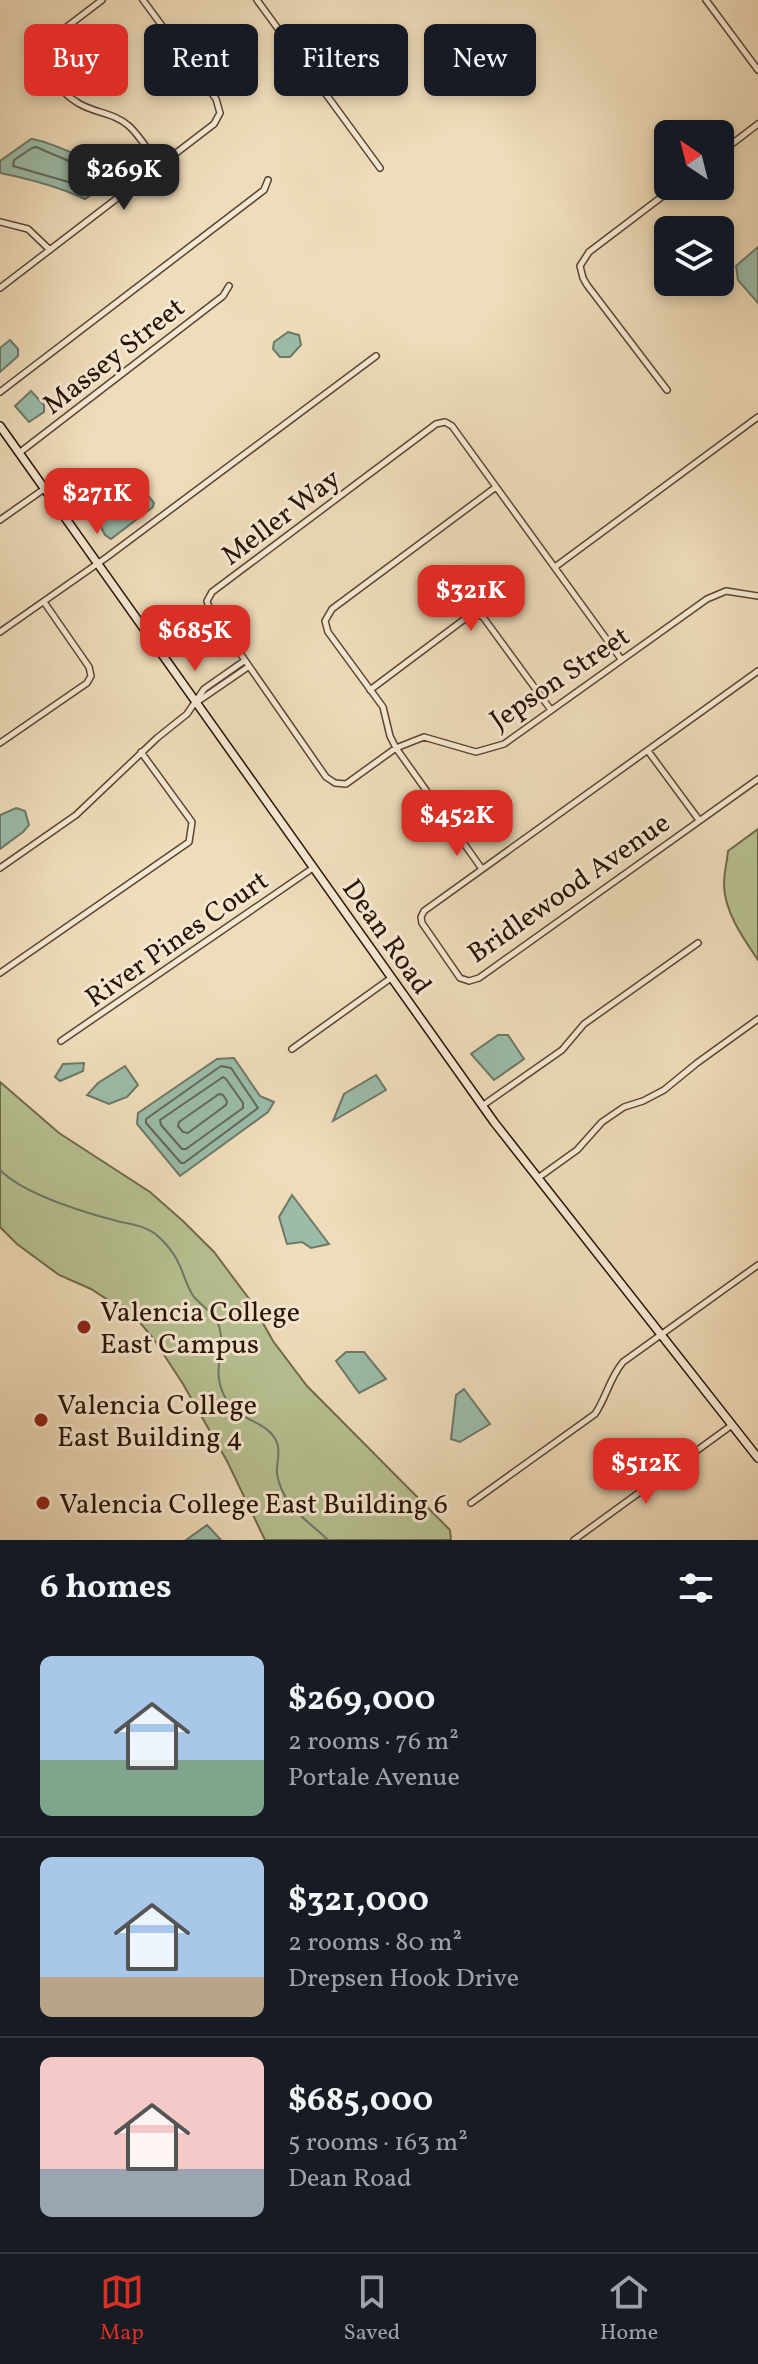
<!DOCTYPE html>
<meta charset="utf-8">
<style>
:root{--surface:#171b24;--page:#242831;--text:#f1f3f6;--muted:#9ea1a6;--line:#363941;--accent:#d93025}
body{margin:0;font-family:Vollkorn,serif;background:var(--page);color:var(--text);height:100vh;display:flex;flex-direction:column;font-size:30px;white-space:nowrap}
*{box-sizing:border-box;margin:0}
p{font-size:26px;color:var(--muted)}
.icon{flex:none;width:44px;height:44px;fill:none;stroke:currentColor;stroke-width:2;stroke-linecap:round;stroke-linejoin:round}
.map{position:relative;height:1540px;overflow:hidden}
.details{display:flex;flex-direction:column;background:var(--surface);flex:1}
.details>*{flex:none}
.hud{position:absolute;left:24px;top:24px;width:710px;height:72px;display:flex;gap:16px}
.needle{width:52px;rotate:325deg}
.buttons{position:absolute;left:654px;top:120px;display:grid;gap:16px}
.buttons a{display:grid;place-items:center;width:80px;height:80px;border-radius:12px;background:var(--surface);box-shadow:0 4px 12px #0003;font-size:40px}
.price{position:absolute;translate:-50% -68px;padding:0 18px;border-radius:16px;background:var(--accent);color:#fff;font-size:26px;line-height:52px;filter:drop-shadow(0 2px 4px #0008)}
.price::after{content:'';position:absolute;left:50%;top:48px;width:24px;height:18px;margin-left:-12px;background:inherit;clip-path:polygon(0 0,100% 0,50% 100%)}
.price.current{background:#222;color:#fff}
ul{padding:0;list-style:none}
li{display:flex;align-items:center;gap:24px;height:200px;padding:0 40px}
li+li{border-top:2px solid var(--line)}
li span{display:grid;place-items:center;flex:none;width:224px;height:160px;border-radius:12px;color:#555}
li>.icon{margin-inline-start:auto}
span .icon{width:96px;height:96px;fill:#fffc;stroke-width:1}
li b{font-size:34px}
h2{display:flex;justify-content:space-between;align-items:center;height:96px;padding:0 40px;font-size:34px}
.chip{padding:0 28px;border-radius:12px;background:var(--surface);box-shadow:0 4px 12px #0003;font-size:28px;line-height:72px}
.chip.current{background:var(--accent);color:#fff}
.menu{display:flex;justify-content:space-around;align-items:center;height:112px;border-top:2px solid var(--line);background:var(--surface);font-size:22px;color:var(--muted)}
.menu a{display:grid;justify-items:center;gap:4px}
.menu .current{color:var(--accent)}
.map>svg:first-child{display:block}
.green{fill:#b7c091;stroke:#706a4a;stroke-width:2}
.water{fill:#9bbca9;stroke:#6d7867;stroke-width:2}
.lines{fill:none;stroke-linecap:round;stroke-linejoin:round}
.shore{stroke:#626856;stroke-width:2}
.stream{stroke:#6d7867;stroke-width:2}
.street-casing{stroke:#5a4532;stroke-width:8}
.secondary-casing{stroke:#281304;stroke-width:10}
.street{stroke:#f5e8d2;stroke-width:5}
.secondary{stroke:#f5e8d2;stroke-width:7}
.poi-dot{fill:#8f2418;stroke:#f5e8d2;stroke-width:3}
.labels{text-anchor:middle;stroke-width:6;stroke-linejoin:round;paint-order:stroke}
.street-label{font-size:28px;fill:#281304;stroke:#f5e8d2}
.poi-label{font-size:28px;fill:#281304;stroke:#f5e8d2;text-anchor:start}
</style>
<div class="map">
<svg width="758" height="1540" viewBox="0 0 758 1540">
<rect width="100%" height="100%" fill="#efdcba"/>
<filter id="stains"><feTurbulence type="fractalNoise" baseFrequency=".0025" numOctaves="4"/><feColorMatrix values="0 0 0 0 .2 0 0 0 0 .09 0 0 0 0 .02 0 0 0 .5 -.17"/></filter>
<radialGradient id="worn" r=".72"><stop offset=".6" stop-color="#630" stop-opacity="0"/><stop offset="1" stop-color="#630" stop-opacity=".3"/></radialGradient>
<path class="green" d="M758,829V960C743,938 724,911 724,884C724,873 727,862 728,851Z
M0,1082L59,1133L150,1192L184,1222L214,1252L250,1300L273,1341L307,1386L450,1530L451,1540H265L227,1461L183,1384L153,1338L137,1319L91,1289L59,1275L17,1244L0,1227Z"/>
<path class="water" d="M31,139C44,140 87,158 97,166C102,170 105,177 109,182L85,199C57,186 30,179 0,173V161Z
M758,247V303L738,280L736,266Z
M288,332L299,335L301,345L290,357H280L273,349L274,342Z
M10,340L18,349V356L0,372V348Z
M31,391L44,405V412L29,422L15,406Z
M137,493H146L154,503L153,507L111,539L105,535L97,519Z
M16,808L25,811L29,825L23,832L0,849V815Z
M498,1035H508L524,1059L494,1080L471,1054Z
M234,1058L260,1096L274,1102L268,1112L180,1176L137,1124L138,1113L217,1059Z
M84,1063L83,1071L60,1081L55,1077L63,1064Z
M125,1066L138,1085L127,1097L109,1104L87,1095L98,1083Z
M376,1075L386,1090L333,1121L344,1094Z
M292,1195L329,1244L311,1248L302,1242L287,1244L279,1217Z
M346,1352H364L386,1379L359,1393L336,1361Z
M464,1389L490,1424L460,1442L451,1439L456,1395Z
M207,1525L221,1540H186Z"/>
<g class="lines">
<path class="shore" d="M36,147L83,167L93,173L95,181L83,189L72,183L13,166L14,160L32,148Z
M221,1066L231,1068L258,1108L184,1163H181L146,1123V1119Z
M223,1077L226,1079L243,1103V1108L186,1149H182L161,1125L160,1120Z
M219,1094L223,1095L227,1101L226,1105L188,1133L183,1132L178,1126L179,1122Z"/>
<path class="stream" d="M0,1170C25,1195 83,1212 117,1221C133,1225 149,1226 161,1239C168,1246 175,1255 179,1264C184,1274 187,1288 194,1297C204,1308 217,1315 220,1330C226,1356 209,1370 227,1401C238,1421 269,1421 277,1443C281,1452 276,1464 277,1474C283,1507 306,1519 328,1540"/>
<g class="street-casing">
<path id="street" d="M102,0L47,42C35,61 61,93 78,103C94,113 115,113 129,126C141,137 150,154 160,166
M257,0L380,168
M706,0L758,70
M720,153L758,124
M0,222L28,229L50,250
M0,288L214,124L220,113L216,99L143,0
M667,390L587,285L583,278L580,266L589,252L676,186
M0,392L264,190L268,180
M19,453L223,296L229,286
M0,520L44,489
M555,567L758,417
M0,632L107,557L376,356
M621,659L452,426L445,422L436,424L212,592L207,601L210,610L326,777L335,783L346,784L396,748L424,737L476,752L504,744L707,599L726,591L758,596
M758,671L424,911L421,917L422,923L460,978L469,981L479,978L758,779
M370,690L470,615H478L483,617L551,710
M197,702L248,667
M0,743L87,683L91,676L89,667L44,602
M648,751L699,820
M0,868L76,815L157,738L187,714L204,689L244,661
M482,869L396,748L390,736L383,707L328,632L325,621L332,609L496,487
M0,973L189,842L192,822L141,752
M61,1041L313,868
M292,1049L391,978
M482,1106L562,1050L584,1024L698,943
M538,1178L577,1150L602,1122L624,1107L643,1101L664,1090L697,1063L758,1019
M471,1503L595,1414C607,1396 609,1379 623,1362L758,1265
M574,1540L732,1425"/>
</g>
<g class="secondary-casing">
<path id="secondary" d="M0,426L494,1122L758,1458"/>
</g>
<use href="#street" class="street"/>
<use href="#secondary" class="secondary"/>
</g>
<g class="poi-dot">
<circle cx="84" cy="1327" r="8"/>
<circle cx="41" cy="1420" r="8"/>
<circle cx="43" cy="1503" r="8"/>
</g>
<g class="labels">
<g class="street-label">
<text transform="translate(113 355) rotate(-38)" y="10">Massey Street</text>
<text transform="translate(280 516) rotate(-37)" y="10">Meller Way</text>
<text transform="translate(559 677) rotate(-34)" y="10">Jepson Street</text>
<text transform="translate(568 887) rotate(-35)" y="10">Bridlewood Avenue</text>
<text transform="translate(388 936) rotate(55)" y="10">Dean Road</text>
<text transform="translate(176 938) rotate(-35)" y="10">River Pines Court</text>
</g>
<g class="poi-label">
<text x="100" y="1321">Valencia College<tspan x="100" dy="32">East Campus</tspan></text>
<text x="57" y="1414">Valencia College<tspan x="57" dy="32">East Building 4</tspan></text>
<text x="59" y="1513">Valencia College East Building 6</text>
</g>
</g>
<rect width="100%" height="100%" filter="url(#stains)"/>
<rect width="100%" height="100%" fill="url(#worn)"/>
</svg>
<div class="buttons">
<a><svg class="needle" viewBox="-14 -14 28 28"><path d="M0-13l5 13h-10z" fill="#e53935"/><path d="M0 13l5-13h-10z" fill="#9ea1a6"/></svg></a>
<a><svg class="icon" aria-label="layers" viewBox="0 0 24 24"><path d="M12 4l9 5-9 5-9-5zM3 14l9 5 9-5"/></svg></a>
</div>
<b class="price current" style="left:124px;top:212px">$269K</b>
<b class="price" style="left:97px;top:536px">$271K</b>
<b class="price" style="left:471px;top:633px">$321K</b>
<b class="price" style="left:195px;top:673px">$685K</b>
<b class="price" style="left:457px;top:858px">$452K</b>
<b class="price" style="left:646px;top:1506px">$512K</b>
<div class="hud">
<a class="chip current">Buy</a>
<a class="chip">Rent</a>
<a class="chip">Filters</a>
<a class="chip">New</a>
</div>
</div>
<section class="details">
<h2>6 homes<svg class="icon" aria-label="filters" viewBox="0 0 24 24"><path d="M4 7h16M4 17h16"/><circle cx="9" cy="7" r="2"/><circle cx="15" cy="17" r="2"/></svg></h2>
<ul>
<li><span style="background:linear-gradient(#a9c7e8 65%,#7fa58c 0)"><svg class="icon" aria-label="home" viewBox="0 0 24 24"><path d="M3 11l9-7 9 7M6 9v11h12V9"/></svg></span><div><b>$269,000</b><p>2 rooms · 76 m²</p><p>Portale Avenue</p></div></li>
<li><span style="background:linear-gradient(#a9c7e8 75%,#b9a48a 0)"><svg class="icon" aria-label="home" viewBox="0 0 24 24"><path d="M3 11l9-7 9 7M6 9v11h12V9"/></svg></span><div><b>$321,000</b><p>2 rooms · 80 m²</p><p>Drepsen Hook Drive</p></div></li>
<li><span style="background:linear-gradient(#f6c9c9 70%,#9aa5b1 0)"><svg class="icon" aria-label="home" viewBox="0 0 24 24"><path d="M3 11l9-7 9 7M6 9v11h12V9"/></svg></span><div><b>$685,000</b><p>5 rooms · 163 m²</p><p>Dean Road</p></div></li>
</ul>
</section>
<nav class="menu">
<a class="current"><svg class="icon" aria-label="map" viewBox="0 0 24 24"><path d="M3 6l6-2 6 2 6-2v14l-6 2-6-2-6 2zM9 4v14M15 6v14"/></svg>Map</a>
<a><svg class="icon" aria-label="saved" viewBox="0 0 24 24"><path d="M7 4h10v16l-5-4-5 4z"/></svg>Saved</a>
<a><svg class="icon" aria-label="home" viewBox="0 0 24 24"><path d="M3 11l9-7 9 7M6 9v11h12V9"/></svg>Home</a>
</nav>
